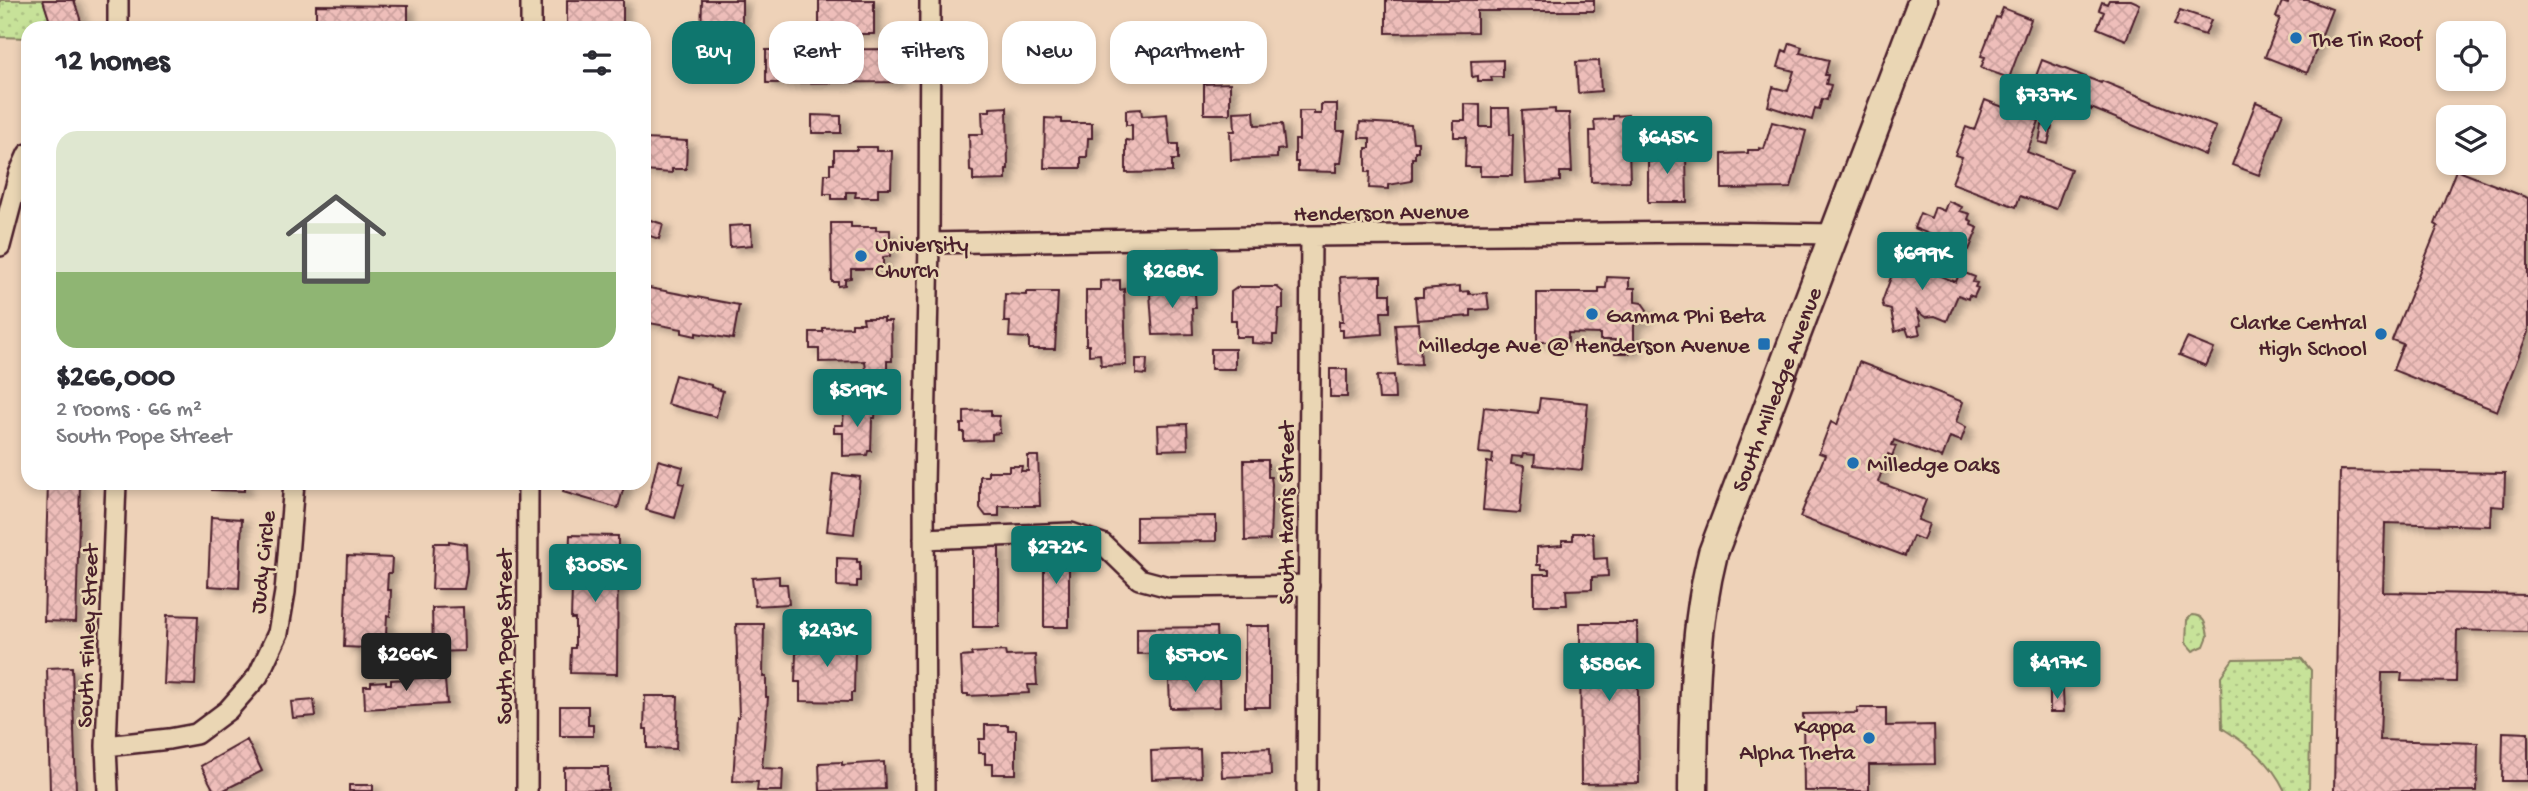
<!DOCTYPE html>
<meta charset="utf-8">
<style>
:root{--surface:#fff;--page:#f7f7f7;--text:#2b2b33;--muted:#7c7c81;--line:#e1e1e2;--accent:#0f766e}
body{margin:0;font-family:"Gochi Hand",sans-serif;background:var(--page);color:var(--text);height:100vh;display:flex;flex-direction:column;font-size:26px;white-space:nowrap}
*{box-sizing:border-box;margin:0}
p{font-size:23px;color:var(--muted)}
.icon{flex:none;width:38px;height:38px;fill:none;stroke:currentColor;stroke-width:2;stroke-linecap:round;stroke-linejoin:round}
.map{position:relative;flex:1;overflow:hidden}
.sheet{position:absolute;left:21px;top:21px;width:630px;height:469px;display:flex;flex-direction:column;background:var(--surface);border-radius:21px;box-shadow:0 4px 10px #0003}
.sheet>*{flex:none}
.hud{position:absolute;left:672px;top:21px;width:665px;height:63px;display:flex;gap:14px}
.fabs{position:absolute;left:2436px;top:21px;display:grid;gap:14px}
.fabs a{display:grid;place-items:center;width:70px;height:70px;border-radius:14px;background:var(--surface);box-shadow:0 4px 10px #0003;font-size:35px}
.price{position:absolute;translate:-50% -60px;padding:0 16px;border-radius:7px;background:var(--accent);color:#fff;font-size:23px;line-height:46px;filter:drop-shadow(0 2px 4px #0008)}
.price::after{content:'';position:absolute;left:50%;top:42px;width:21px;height:16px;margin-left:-10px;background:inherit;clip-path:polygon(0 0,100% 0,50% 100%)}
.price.on{background:#222;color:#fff}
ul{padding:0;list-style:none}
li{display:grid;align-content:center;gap:14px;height:371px;padding:0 35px}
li+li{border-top:2px solid var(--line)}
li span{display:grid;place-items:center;height:217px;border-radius:21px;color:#555}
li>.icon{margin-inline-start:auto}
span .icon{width:126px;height:126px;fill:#fffc;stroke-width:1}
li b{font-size:30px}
h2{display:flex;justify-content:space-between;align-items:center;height:84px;padding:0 35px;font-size:30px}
.tag{padding:0 24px;border-radius:21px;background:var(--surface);box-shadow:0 4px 10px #0003;font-size:24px;line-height:63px}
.tag.on{background:var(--accent);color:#fff}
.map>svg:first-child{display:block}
.grass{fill:url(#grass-dots);stroke:#888062;stroke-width:2}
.building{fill:url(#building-cross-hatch);stroke:#4a1f2b;stroke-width:2;filter:url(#shadow)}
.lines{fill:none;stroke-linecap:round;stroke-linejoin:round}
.street-casing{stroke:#4a1f2b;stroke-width:24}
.secondary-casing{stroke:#4a1f2b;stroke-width:33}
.street{stroke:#ead6b4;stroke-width:19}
.secondary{stroke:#ead6b4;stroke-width:28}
.poi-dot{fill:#1f6fb2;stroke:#ead6b4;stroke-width:2.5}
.labels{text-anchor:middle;stroke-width:5;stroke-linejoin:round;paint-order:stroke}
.poi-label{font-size:23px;fill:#4a1f2b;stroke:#ead6b4;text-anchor:start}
.street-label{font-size:23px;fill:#4a1f2b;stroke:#ead6b4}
</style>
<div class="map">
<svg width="2528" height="791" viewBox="0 0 2528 791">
<defs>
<pattern id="grass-dots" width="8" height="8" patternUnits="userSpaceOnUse" patternTransform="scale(1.75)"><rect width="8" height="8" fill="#c7e299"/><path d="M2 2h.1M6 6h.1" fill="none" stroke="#acc184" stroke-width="1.8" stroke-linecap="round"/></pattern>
<pattern id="building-cross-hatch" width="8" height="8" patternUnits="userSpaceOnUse" patternTransform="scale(1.75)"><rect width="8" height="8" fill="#eebeba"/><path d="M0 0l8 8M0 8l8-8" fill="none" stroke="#cea3a0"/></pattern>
<filter id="shadow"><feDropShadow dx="7" dy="4" stdDeviation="3.5" flood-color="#0004"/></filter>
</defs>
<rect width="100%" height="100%" fill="#eed2b8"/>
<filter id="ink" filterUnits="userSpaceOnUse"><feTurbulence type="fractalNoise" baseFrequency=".0143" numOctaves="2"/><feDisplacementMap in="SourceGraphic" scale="14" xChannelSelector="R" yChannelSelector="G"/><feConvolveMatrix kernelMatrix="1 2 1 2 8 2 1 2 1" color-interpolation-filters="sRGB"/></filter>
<g filter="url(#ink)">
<path class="grass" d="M0,0H43L52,28H28V38L0,37Z
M2192,615C2205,615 2206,625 2208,636L2204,646L2193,651L2186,643L2187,620Z
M2301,658L2311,670L2309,791H2285C2270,760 2250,746 2222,728L2221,676L2233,659Z"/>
<path class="building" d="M43,0H74L83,28H52Z
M567,0H623V28H567Z
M702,0H742V35H701Z
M819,0H874V34H819Z
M1386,0H1594V11H1477V32L1386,33Z
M2109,0H2131L2140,4L2126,40L2097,28L2104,12L2099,10L2102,2L2107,4Z
M2289,0H2308L2332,9L2307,73L2265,57L2280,18L2276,17L2282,2L2288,4Z
M316,5L408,6V28H316Z
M2003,8L2031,19L2009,78L1981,68L1985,57L1981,56L1996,17L1999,18Z
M2180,10L2211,20L2205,35L2174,25Z
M1790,43L1802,47L1800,53L1829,60L1825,75H1828L1826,84L1831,85L1827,100L1822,99L1819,109L1815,108L1812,120L1768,106L1773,87L1788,91L1794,71L1778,67L1783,50L1787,52Z
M895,49L896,82L766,83V50Z
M1503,60V77H1491L1492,81H1478V76L1472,77L1471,61Z
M2042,60L2101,83L2102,81L2216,127L2205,155L2091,108V110L2032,87Z
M1599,61L1601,91L1578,93L1576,62Z
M1230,83V114H1204V84Z
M1985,100L2039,121L2027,152L2071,169L2056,209L2020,196L2016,207L1952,183L1962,157L1955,155L1966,127L1974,130Z
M2256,102L2283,113L2259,175L2232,165Z
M1321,104H1337V131H1345L1341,163H1336V172L1298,171V162H1295V140H1299V111H1314V114H1321Z
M1465,104L1480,105V127H1492V108H1509L1510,135H1513L1512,176H1480V167H1465L1466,137H1454V121H1465Z
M1007,107L1008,169H1006V180L973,181V172L970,171L969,134H983L982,111H990V108Z
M1141,109L1142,116L1167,114L1170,144H1178V160H1172V172L1126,173V140L1132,141V125H1126V110Z
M1555,109V113H1569L1572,172H1560V181L1526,183L1522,111Z
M1254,111L1255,125L1282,124L1285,149L1277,150V158L1231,160L1230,131H1235L1234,112Z
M812,115L841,116V133H812Z
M1628,115L1630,181L1591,182L1590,131H1595L1594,120L1613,119V116Z
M1045,118L1062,119V123H1092V138H1088L1087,157H1081V168H1044Z
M1360,122L1411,125L1413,142H1418V151H1415V158H1412V181L1388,185V189L1369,188L1370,172H1366V148H1370V138H1359Z
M1772,122L1806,131L1791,188L1722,189V154L1748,153V150H1759V148L1764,149Z
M2042,125L2052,127L2048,144L2039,142Z
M644,139L687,141L686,169H672V173L644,171Z
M1672,144V157L1686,156L1687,202H1648V162H1651L1650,145Z
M857,147H876V151H892L891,188H878V197H855L856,192H846V199H832V194H824L825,174H830V164H834V150H857Z
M2456,170L2528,198V332L2497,411L2393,370L2403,344L2392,340L2438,226L2435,224Z
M1948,201L1962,207L1960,211L1970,214L1968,219L1972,221L1971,225L1978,228L1969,250L1914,228L1920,213L1931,218L1935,207L1944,211Z
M644,218L663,224L659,239L644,234Z
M831,223H851V227H876V230H890V256L883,257V269H851V278L845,279V285L838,286V282H832Z
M747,225H751L752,245L730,247L729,226Z
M1912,247L1929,254L1925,264L1934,267L1932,273L1956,282L1960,271L1975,277L1973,282L1977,283L1975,287L1978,288L1974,297L1969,295L1968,299L1958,295L1947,321L1935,316L1925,317L1917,311L1921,325L1918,326L1920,334L1909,336L1906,328L1895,332L1891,310L1884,308L1882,302L1899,255L1907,258Z
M1376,276H1381V294H1390V312H1381L1382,334L1343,337V330H1339V321H1343L1340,277Z
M1607,277L1629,278V288H1635V302L1642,303L1647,310L1645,321L1634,325V353H1615V340H1600V334L1568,333V342H1537V293H1599V288H1606Z
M1120,280V290L1124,289L1126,365L1101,366L1100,354L1089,355V345H1086V290H1100V281Z
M1189,284L1190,294H1195L1196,308H1192L1193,334L1153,335L1150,294H1153V285Z
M1460,286V292L1469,291V294L1487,293L1489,309L1471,310V316L1417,320L1415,297H1423V289Z
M644,287L739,305L733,339L696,333V336L682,333V329L644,322Z
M1238,287H1277L1283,292V309H1279L1277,335H1273V344L1252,343V337H1236V320H1231V292Z
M1026,292H1058L1055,349H1029V338L1009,337L1010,322H1004L1005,294L1026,295Z
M863,318H884V321H891L892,361H887V370L866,371L865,361L819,362V349H810V332H823V328L852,327V323H864Z
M1419,323L1421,364L1398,365L1395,324Z
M2187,338L2214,349L2206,366L2179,355Z
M1211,349H1235V369H1211Z
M1136,359H1147L1146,375L1136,374Z
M1859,362L1963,402L1956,422L1966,427L1961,441L1950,437L1942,458L1894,440L1892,445L1896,446L1892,456L1888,454L1878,482L1926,500L1918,520L1929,524L1923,540L1913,536L1905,556L1800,517L1825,455L1819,453L1825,437L1831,422L1837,425Z
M1330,369H1347V397H1330Z
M675,375L711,385V387L723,391L716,417L667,404Z
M1394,375L1395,399H1379L1377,376Z
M1540,398L1588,403L1582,470L1534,465L1535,455L1523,454L1522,457L1512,456L1511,464L1524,466L1520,513L1483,510L1487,462L1492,463L1493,454L1479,453L1484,407L1538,413Z
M844,403L876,404L875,418H872L871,451H868L867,455L843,456V433H834V425H843Z
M991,410V416H999L1000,433L992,434V440L964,441V432H961V424H964V411Z
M1187,424L1188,449L1159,450L1158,425Z
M1028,456H1038L1040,506H999V516H986L980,508V476H988V471H1009V466H1022L1021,471H1028Z
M658,460L683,467L679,483L684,484L675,518L646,510Z
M1244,460H1268V477H1271L1272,484L1270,540L1245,541Z
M2340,470L2505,473L2504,507L2491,506L2490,526L2385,523L2383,592L2528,595V632L2457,630L2456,682L2401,681L2402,673H2382L2380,740L2478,743L2477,791H2334Z
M833,474L860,477L854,534L827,531Z
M48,483L80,484L76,622L44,621Z
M212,483H244V491L212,490Z
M565,483H625L618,508L563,492Z
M1216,516V541L1136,542V517Z
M211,517L242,519L239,588L208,586Z
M1573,533H1593L1594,559L1607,558L1608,576L1592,577V589L1566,590L1567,605H1534V574H1549V569H1542L1541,565H1537V547L1562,545V540H1573Z
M570,535L618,536L617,674L570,673L571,648H575V619H571L572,588H575V561H569Z
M449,541L466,544L467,571L464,589H432L434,543H449Z
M1044,546H1069V627H1044Z
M973,547H999V627H973Z
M347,556L392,558L391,573H388L387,590H391L390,616L387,615L386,634H390L389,649L344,647Z
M837,558L857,559V562H860V581H857V587L837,586Z
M779,576V584H787L789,604L755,606L752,578Z
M463,607L464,651L433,652L432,608Z
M167,615L198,616L195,685L164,684Z
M1580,623H1637L1639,783L1581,784Z
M736,624H764L763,677H766V697H768L762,768L783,769L782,791H757L758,782L733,781L737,717H739Z
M1245,626H1270V707H1245Z
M1216,627L1217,652L1137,654V628Z
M827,629H851V649H855L854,693H851V702L800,701V682H795L796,653H798V645L827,646Z
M1005,651L1006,656L1035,655L1037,685H1028L1029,693L968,696V694H963L961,657L972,656L971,653Z
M72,667L76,791H50L47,668Z
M439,677L440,681L445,680L447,704L365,709L364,686H371V682L386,681V684H391V680Z
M1219,679L1220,707L1170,708L1169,681Z
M2050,690H2063L2064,712H2050Z
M645,696H678L676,749L647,748V729H644Z
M314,700L316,716L293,718L291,702Z
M560,706H588V725H593V736H560Z
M1857,708H1886V726L1934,725L1935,764L1869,765V791H1804L1803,714L1857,713Z
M985,725H1008V730H1016V774H993V764H985V753H979V739H985Z
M2503,732L2528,733V781H2502Z
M247,740L262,771L222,791H214L201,766Z
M1270,748L1271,775L1222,777L1221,750Z
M1200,749L1201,777L1152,779L1151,751Z
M842,762V765L884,762L885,789L820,791L819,763Z
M570,767H608V790L564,789V768Z
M349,785H373V791H349Z"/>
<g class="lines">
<g class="street-casing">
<path id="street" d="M118,28V0
M531,28V0
M929,243L1311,236L1702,232L1834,234
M0,246L19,174L28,154
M924,539L1071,533L1103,544L1139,579L1169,587L1309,585
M106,746L169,739L196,734L228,710L258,676L278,633L285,592L294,483
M108,791L106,746L116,483
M527,791L528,483
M925,791L924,487L929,243L930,0
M1307,791L1311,236"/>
</g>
<g class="secondary-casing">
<g id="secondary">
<path id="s1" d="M1693,791C1694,710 1693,632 1713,553L1923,0"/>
</g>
</g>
<use href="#street" class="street"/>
<use href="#secondary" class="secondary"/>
</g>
</g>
<g class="poi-dot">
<circle cx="2296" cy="38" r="7"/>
<circle cx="861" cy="256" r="7"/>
<circle cx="1592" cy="314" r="7"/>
<circle cx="2381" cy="334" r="7"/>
<rect x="1757" y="337" width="14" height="14" rx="3.5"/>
<circle cx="1853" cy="463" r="7"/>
<circle cx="1869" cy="738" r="7"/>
</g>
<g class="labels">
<g class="poi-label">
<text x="2310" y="46">The Tin Roof</text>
<text x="875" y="251">University<tspan x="875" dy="26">Church</tspan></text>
<text x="1606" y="322">Gamma Phi Beta</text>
<text x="2367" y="329" text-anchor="end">Clarke Central<tspan x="2367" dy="26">High School</tspan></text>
<text x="1750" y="352" text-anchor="end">Milledge Ave @ Henderson Avenue</text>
<text x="1867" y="471">Milledge Oaks</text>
<text x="1855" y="733" text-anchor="end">Kappa<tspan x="1855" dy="26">Alpha Theta</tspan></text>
</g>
<g class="street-label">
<text transform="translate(1381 211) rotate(-1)" y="8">Henderson Avenue</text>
<text dy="8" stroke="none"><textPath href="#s1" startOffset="415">South Milledge Avenue</textPath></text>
<text transform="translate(1285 513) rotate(-90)" y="8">South Harris Street</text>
<text transform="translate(261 562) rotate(-84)" y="8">Judy Circle</text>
<text transform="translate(86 636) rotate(-88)" y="8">South Finley Street</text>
<text transform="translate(503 637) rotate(-90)" y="8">South Pope Street</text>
</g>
</g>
</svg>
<div class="fabs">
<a><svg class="icon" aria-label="locate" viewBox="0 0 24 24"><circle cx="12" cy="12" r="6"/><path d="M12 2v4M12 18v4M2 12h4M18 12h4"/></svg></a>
<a><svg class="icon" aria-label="layers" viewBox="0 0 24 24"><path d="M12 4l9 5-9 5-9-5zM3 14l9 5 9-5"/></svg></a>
</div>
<b class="price" style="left:2045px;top:134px">$737K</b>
<b class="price" style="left:1667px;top:176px">$645K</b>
<b class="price" style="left:1922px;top:292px">$699K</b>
<b class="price" style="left:1172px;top:310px">$268K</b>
<b class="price" style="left:857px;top:429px">$519K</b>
<b class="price" style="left:1056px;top:586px">$272K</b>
<b class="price" style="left:595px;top:604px">$305K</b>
<b class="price" style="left:827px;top:669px">$243K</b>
<b class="price on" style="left:406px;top:693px">$266K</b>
<b class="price" style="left:1195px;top:694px">$570K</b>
<b class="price" style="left:2057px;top:701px">$417K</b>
<b class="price" style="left:1609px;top:703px">$586K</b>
<div class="hud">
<a class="tag on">Buy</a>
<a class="tag">Rent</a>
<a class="tag">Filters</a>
<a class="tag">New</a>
<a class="tag">Apartment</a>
</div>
<section class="sheet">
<h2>12 homes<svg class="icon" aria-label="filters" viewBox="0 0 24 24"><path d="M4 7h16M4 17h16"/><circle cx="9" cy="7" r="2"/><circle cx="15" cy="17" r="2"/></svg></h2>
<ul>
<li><span style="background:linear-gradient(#dfe7d0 65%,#8fb573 0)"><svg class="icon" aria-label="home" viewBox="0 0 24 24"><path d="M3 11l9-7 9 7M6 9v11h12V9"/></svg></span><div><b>$266,000</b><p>2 rooms · 66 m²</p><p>South Pope Street</p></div></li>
</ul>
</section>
</div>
